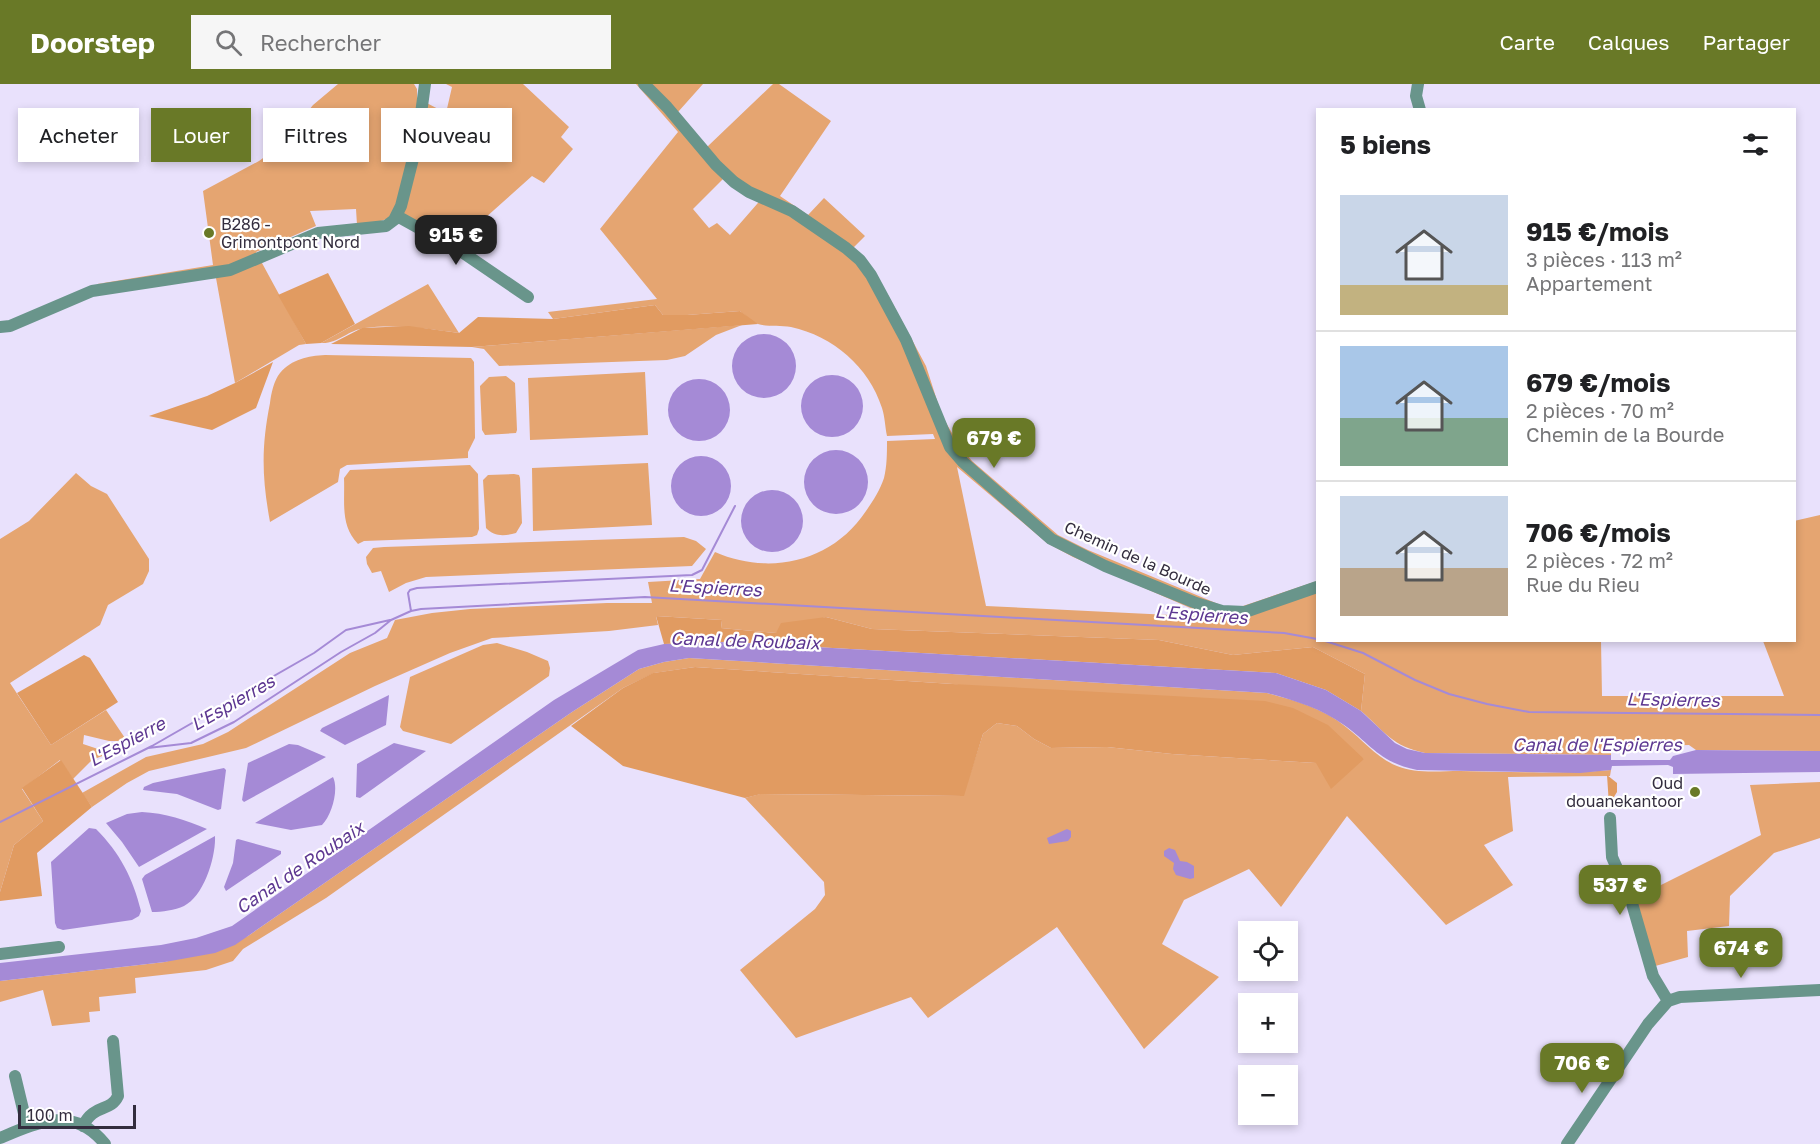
<!DOCTYPE html>
<html lang="fr">
<meta charset="utf-8">
<style>
:root{--surface:#fff;--page:#f6f6f6;--text:#202124;--muted:#757577;--line:#e0e0e0;--accent:#697927}
body{margin:0;font-family:"Golos Text",sans-serif;background:var(--page);color:var(--text);height:100vh;display:flex;flex-direction:column;font-size:22px;white-space:nowrap}
*{box-sizing:border-box;margin:0}
p{font-size:20px;color:var(--muted)}
.icon{flex:none;width:33px;height:33px;fill:none;stroke:currentColor;stroke-width:2;stroke-linecap:round;stroke-linejoin:round}
.map{position:relative;flex:1;overflow:hidden}
.panel{position:absolute;left:1316px;top:24px;width:480px;height:534px;display:flex;flex-direction:column;background:var(--surface);border-radius:0px;box-shadow:0 3px 9px #0003}
.panel>*{flex:none}
.banner{position:absolute;left:18px;top:24px;width:570px;height:54px;display:flex;gap:12px}
.buttons{position:absolute;left:1238px;top:837px;display:grid;gap:12px}
.buttons a{display:grid;place-items:center;width:60px;height:60px;border-radius:0px;background:var(--surface);box-shadow:0 3px 9px #0003;font-size:30px}
.scale{position:absolute;left:18px;bottom:15px;width:118px;box-sizing:border-box;padding-left:6px;border:3px solid #332d3e;border-top:0;font-size:16px;line-height:21px;white-space:nowrap;color:#332d3e;-webkit-text-stroke:4px #fff;paint-order:stroke}
.price{position:absolute;translate:-50% -51px;padding:0 14px;border-radius:12px;background:var(--accent);color:#fff;font-size:20px;line-height:39px;filter:drop-shadow(0 2px 3px #0008)}
.price::after{content:'';position:absolute;left:50%;top:36px;width:18px;height:14px;margin-left:-9px;background:inherit;clip-path:polygon(0 0,100% 0,50% 100%)}
.price.current{background:#222;color:#fff}
ul{padding:0;list-style:none}
li{display:flex;align-items:center;gap:18px;height:150px;padding:0 24px}
li+li{border-top:2px solid var(--line)}
li span{display:grid;place-items:center;flex:none;width:168px;height:120px;border-radius:0px;color:#555}
li>.icon{margin-inline-start:auto}
span .icon{width:72px;height:72px;fill:#fffc;stroke-width:1}
li b{font-size:26px}
h2{display:flex;justify-content:space-between;align-items:center;height:72px;padding:0 24px;font-size:26px}
.chip{padding:0 21px;border-radius:0px;background:var(--surface);box-shadow:0 3px 9px #0003;font-size:21px;line-height:54px}
.chip.current{background:var(--accent);color:#fff}
header{display:flex;align-items:center;gap:36px;box-sizing:border-box;height:84px;padding:0 30px;background:var(--accent);color:#fff}
header strong{font-size:28px}
nav{display:flex;gap:33px;margin-inline-start:auto;font-size:21px}
.search{width:420px;height:54px;background:var(--page);display:flex;align-items:center;gap:15px;box-sizing:border-box;padding:0 21px;border-radius:0px;color:var(--muted);font-size:22px}
.map>svg:first-child{display:block}
.green{fill:#e5a571;fill-rule:evenodd}
.forest{fill:#e19b61}
.water{fill:#a58ad6}
.lines{fill:none;stroke-linecap:round;stroke-linejoin:round}
.stream{stroke:#a58ad6;stroke-width:2}
.minor{stroke:#69958b;stroke-width:12}
.poi-dot{fill:#697927;stroke:#fff;stroke-width:2}
.labels{text-anchor:middle;stroke-width:4.5;stroke-linejoin:round;paint-order:stroke}
.poi-label{font-size:16px;fill:#332d3e;stroke:#fff;text-anchor:start}
.street-label{font-size:16px;fill:#332d3e;stroke:#fff}
.water-label{font-size:18px;font-style:italic;fill:#5d3791;stroke:#fff}
</style>
<header>
<strong>Doorstep</strong>
<div class="search"><svg class="icon" aria-label="search" viewBox="0 0 24 24"><circle cx="10" cy="10" r="6"/><path d="M15 15l6 6"/></svg>Rechercher</div>
<nav><a>Carte</a><a>Calques</a><a>Partager</a></nav>
</header>
<div class="map">
<svg width="1820" height="1060" viewBox="0 0 1820 1060">
<rect width="100%" height="100%" fill="#e9e1fc"/>
<path class="green" d="M338,0H414L417,5V14L446,29L452,3L446,0H523L569,43L561,53L573,65L544,99L532,92L457,159L392,133L378,138L357,141L356,125L310,127L316,142L256,168L306,260L299,261L235,299L216,194L97,200L213,181L203,107L259,77L281,61L313,21Z
M636,0H703L678,28L707,63L773,0H779L831,37L780,112L808,131L824,114L865,152L853,164L888,211L926,282L942,332L959,361L972,377L1058,451L1088,466L1223,522L1237,524L1317,497V556L1601,557L1602,612H1784L1763,557L1794,556V437L1820,431V667L1696,666L1689,661L1611,663V671L1425,669C1392,662 1385,648 1361,627L1365,590L1313,563L1233,571L1159,556L872,545L826,533L776,549L721,544L722,536L656,532L658,541L609,547L492,554L450,569L375,602L246,664L149,687L127,699L92,723L82,709L146,673L203,660L228,648L350,569L387,554L395,536L432,529L470,525L607,519H652L648,498L700,495L715,468C770,492 832,478 866,427C873,417 880,406 884,394C887,382 887,369 887,357L935,355L933,350L887,352C885,343 885,333 882,324C869,283 833,252 791,243C780,241 768,243 758,240C752,238 745,231 740,227L687,231H663L655,221L553,235L548,228L657,215L600,145L678,48ZM729,89L764,112L730,151L717,139L709,144L693,125ZM957,383L1047,459L1073,473L1211,533L986,522Z
M428,200L459,249C428,245 396,240 365,244C348,246 338,260 321,259Z
M742,241L716,251L685,272L667,276L499,282L484,265L472,263Z
M325,271L471,274L474,278L475,354L468,368V374L347,381L340,385L338,398L270,438C262,394 261,364 270,319C271,310 274,296 280,289C292,275 308,272 325,271Z
M645,288L648,351L530,356L528,294Z
M506,292L515,299L517,346L516,349L485,351L482,346L480,302L489,293Z
M648,379L652,441L533,447L532,384Z
M470,381L478,390L479,445L477,451L472,453L364,457L358,460C340,441 345,419 344,394L350,386Z
M76,389L91,402L107,410L149,475V487L143,500L108,521L100,541L10,599L51,661L106,626L127,657H109L84,651L83,660L110,669L92,676L73,695L60,676L22,705L43,737L14,761L0,808V455L29,437Z
M514,390L519,391L520,394L522,439L516,449C505,452 494,453 486,444L483,396L488,391Z
M684,453L696,457L706,465L692,482L426,493L406,499L389,508L381,487L372,489L367,480L366,473L373,464L384,463Z
M497,559L527,568L548,577L550,584L549,592L451,660L403,647L400,643L410,593L483,561Z
M689,574L1267,609C1296,617 1323,624 1346,643C1363,656 1377,674 1397,682C1416,690 1440,687 1460,687C1510,688 1560,690 1611,686L1610,692L1508,693L1513,747L1484,761L1513,801L1446,841L1347,732L1281,823L1249,785L1184,816L1162,860L1219,893L1144,965L1057,843L928,934L911,913L796,954L740,886L815,825L825,811L824,798L745,714L760,710L963,712L983,650L997,639L1017,642L1034,655L1051,664L1107,663L1172,670L1316,679L1364,675L953,600L695,583L654,589L623,604L326,814L243,865L233,877L206,886L135,894L136,909L99,913L100,927L89,928L90,938L52,942L43,906L0,918V897L165,878L248,852L572,628L639,585L664,578Z
M1820,698V754L1774,769L1730,812L1729,842L1687,847L1688,873L1648,884L1631,816L1761,751L1750,701Z"/>
<path class="forest" d="M328,189L355,240L321,259L306,260L278,211Z
M655,221L663,231H687L740,227L758,240L472,263L331,260L362,244L409,242L459,249L478,233L553,235Z
M273,278L256,324L212,346L149,332L207,312L235,299Z
M656,532L722,536L721,544L776,549L781,539L826,533L872,545L1159,556L1233,571L1313,563L1365,590L1361,627L1326,606L1276,589L727,558L664,560Z
M84,571L90,574L118,618L51,661L17,609Z
M695,583L953,600L1265,617L1293,624L1328,641L1364,675L1331,705L1316,679L1172,670L1107,663L1051,664L1034,655L1017,642L997,639L983,650L964,712L761,710L745,714L623,682L571,642L623,604L653,589Z
M61,676L92,723L37,769L42,812L0,817V808L14,761L43,737L22,704Z
M1607,691L1617,699V708L1609,721Z"/>
<path class="water" d="M732 282a32 32 0 1 1 64 0a32 32 0 1 1-64 0Z
M801 322a31 31 0 1 1 62 0a31 31 0 1 1-62 0Z
M668 326a31 31 0 1 1 62 0a31 31 0 1 1-62 0Z
M804 398a32 32 0 1 1 64 0a32 32 0 1 1-64 0Z
M671 402a30 30 0 1 1 60 0a30 30 0 1 1-60 0Z
M741 437a31 31 0 1 1 62 0a31 31 0 1 1-62 0Z
M727,558L1276,589L1326,606L1361,627L1395,659L1407,665L1425,669L1611,671V676H1670L1673,672L1696,666L1820,667V688L1673,690V683L1668,681L1612,682L1611,686L1580,689L1417,686C1379,678 1373,662 1344,641C1320,624 1295,617 1267,609L689,574L664,578L639,585L572,628L235,861L215,869L165,878L0,897V879L161,861L196,854L232,842L554,616L638,566L664,560Z
M389,611L386,641L345,661L320,647L322,644Z
M394,659L426,667L360,714L356,713L357,680Z
M289,660L298,661L326,673L244,718L242,716L248,679Z
M224,684L226,686L221,725L218,726L177,710L143,706L144,703L153,699Z
M333,693C339,705 332,731 322,741L291,746L255,739Z
M142,728C165,729 186,736 207,745L139,783L122,758L106,739L127,730Z
M89,744L96,745C120,769 133,794 141,827L139,832L132,836L63,846L57,844L55,839L51,778Z
M1067,745L1071,747V753L1068,757L1049,760L1047,754Z
M215,752C216,773 204,812 184,822C175,826 162,828 152,828L142,795L145,791Z
M238,755L281,767V770L226,807L224,803L233,779L236,756Z
M1169,764L1175,766L1180,777L1187,778L1194,782V794L1190,795L1176,791L1173,785L1174,779L1164,772V767Z"/>
<g class="lines">
<path class="stream" d="M411,527L408,509L410,506L417,504L692,491L702,486L735,422
M1322,556L1363,569L1415,596L1449,610L1487,620L1529,628L1820,631
M148,664L191,659L234,638L341,568L375,549L391,536L411,527L421,525L645,513L1216,545L1284,549L1317,555
M0,738L152,662L314,569L346,546L390,536"/>
<path class="minor" d="M644,0L667,23L716,81L734,98L749,108L792,127L846,164L860,176L871,191L906,256L950,363L963,378L1051,455L1105,482L1196,519L1222,527L1245,528L1317,503
M1418,0L1416,12L1420,26
M397,132L462,168L528,213
M0,243L10,242L92,207L230,186L318,149L386,142L394,136L401,122L417,59L425,0
M1610,734L1612,773L1631,816L1653,892L1668,917
M0,870L59,863
M15,992L27,1042
M83,1042C94,1019 110,1029 118,1012L113,957
M0,1054C38,1038 74,1021 105,1060
M1567,1060L1648,940L1668,917L1680,913L1820,906"/>
</g>
<g class="poi-dot">
<circle cx="209" cy="149" r="6"/>
<circle cx="1695" cy="708" r="6"/>
</g>
<g class="labels">
<g class="poi-label">
<text x="221" y="146">B286 -<tspan x="221" dy="18">Grimontpont Nord</tspan></text>
<text x="1683" y="705" text-anchor="end">Oud<tspan x="1683" dy="18">douanekantoor</tspan></text>
</g>
<g class="street-label">
<text transform="translate(1138 474) rotate(24)" y="6">Chemin de la Bourde</text>
</g>
<g class="water-label">
<text transform="translate(715 504) rotate(3)" y="6">L'Espierres</text>
<text transform="translate(1201 531) rotate(4)" y="6">L'Espierres</text>
<text transform="translate(745 557) rotate(2)" y="6">Canal de Roubaix</text>
<text transform="translate(1673 616) rotate(1)" y="6">L'Espierres</text>
<text transform="translate(233 619) rotate(-30)" y="6">L'Espierres</text>
<text transform="translate(127 658) rotate(-28)" y="6">L'Espierre</text>
<text x="1597" y="667">Canal de l'Espierres</text>
<text transform="translate(300 784) rotate(-34)" y="6">Canal de Roubaix</text>
</g>
</g>
</svg>
<div class="buttons">
<a><svg class="icon" aria-label="locate" viewBox="0 0 24 24"><circle cx="12" cy="12" r="6"/><path d="M12 2v4M12 18v4M2 12h4M18 12h4"/></svg></a>
<a>+</a>
<a>−</a>
</div>
<div class="scale">100 m</div>
<b class="price current" style="left:456px;top:182px">915 €</b>
<b class="price" style="left:994px;top:385px">679 €</b>
<b class="price" style="left:1620px;top:832px">537 €</b>
<b class="price" style="left:1741px;top:895px">674 €</b>
<b class="price" style="left:1582px;top:1010px">706 €</b>
<div class="banner">
<a class="chip">Acheter</a>
<a class="chip current">Louer</a>
<a class="chip">Filtres</a>
<a class="chip">Nouveau</a>
</div>
<section class="panel">
<h2>5 biens<svg class="icon" aria-label="filters" viewBox="0 0 24 24"><path d="M4 7h16M4 17h16"/><circle cx="9" cy="7" r="2"/><circle cx="15" cy="17" r="2"/></svg></h2>
<ul>
<li><span style="background:linear-gradient(#c9d6e8 75%,#c2b280 0)"><svg class="icon" aria-label="home" viewBox="0 0 24 24"><path d="M3 11l9-7 9 7M6 9v11h12V9"/></svg></span><div><b>915 €/mois</b><p>3 pièces · 113 m²</p><p>Appartement</p></div></li>
<li><span style="background:linear-gradient(#a9c7e8 60%,#7fa58c 0)"><svg class="icon" aria-label="home" viewBox="0 0 24 24"><path d="M3 11l9-7 9 7M6 9v11h12V9"/></svg></span><div><b>679 €/mois</b><p>2 pièces · 70 m²</p><p>Chemin de la Bourde</p></div></li>
<li><span style="background:linear-gradient(#c9d6e8 60%,#b9a48a 0)"><svg class="icon" aria-label="home" viewBox="0 0 24 24"><path d="M3 11l9-7 9 7M6 9v11h12V9"/></svg></span><div><b>706 €/mois</b><p>2 pièces · 72 m²</p><p>Rue du Rieu</p></div></li>
</ul>
</section>
</div>
